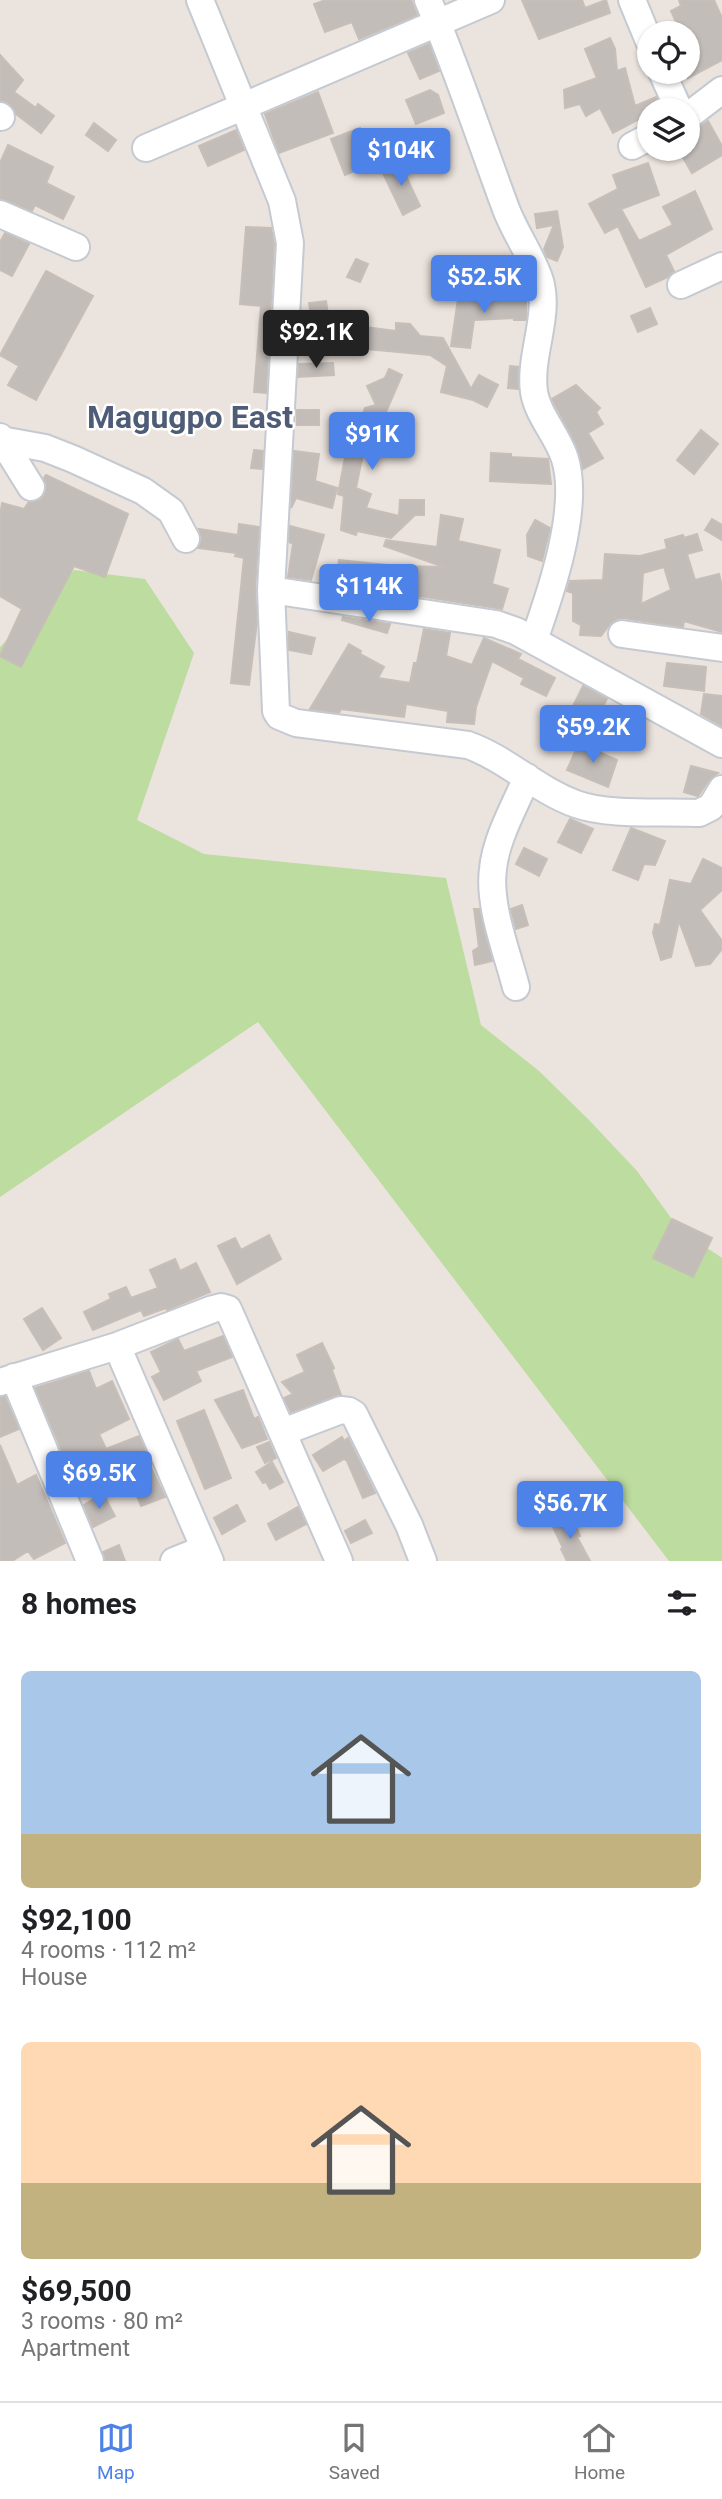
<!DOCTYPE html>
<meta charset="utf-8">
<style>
:root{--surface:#fff;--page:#f6f6f6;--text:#202124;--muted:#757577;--line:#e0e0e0;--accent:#4d82e9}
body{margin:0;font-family:Roboto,sans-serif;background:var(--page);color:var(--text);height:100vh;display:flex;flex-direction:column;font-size:26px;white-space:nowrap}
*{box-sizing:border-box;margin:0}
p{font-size:23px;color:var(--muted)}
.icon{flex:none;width:38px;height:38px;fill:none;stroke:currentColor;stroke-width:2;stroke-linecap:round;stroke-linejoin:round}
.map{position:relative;height:1561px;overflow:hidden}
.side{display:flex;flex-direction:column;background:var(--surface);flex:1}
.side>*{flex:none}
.fabs{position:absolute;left:637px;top:21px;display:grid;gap:14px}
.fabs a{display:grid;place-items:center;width:63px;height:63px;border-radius:50%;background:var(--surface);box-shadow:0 2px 5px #0004;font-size:35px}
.price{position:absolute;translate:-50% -60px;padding:0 16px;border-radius:7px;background:var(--accent);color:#fff;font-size:23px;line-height:46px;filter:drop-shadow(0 2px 4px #0008)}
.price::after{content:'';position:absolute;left:50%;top:42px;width:21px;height:16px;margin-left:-10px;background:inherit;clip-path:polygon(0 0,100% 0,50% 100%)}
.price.active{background:#222;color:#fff}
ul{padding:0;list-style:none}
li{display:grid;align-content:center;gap:14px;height:371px;padding:0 21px}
li span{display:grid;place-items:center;height:217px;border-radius:10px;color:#555}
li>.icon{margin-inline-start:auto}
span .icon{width:126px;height:126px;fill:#fffc;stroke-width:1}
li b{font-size:30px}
h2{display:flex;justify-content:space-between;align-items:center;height:84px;padding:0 21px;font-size:30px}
.tab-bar{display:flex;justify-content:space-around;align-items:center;height:98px;border-top:2px solid var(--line);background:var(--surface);font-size:19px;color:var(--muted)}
.tab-bar a{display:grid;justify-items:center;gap:4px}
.tab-bar .active{color:var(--accent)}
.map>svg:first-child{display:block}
.green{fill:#bddc9f}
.building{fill:#c3bdba;stroke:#c6beb7;stroke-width:2;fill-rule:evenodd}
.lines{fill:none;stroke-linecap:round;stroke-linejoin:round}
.minor-casing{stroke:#c5cad2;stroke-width:30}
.minor{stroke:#fff;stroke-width:26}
.labels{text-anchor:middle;stroke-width:5;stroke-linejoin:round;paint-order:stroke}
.district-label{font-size:32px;font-weight:bold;fill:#4f5c77;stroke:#fff}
</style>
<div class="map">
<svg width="722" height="1561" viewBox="0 0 722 1561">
<rect width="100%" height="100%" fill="#ebe3dd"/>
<path class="green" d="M74,570L145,579L194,653L137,820L204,854L446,878L481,1025L539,1071L589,1120L637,1171L679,1229L722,1258V1561H669L258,1022L0,1197V647Z"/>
<path class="building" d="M326,0H411L417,15L359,39L352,22L325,32L314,4Z
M522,0H582L585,8L606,0L610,13L539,39Z
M679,0H714L722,18V60L688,78V33H681L671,11L681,6Z
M610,38L615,49L617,71L625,68L635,106L656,97L661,109L649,110V114L613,133L600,108L586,116L580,104L565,108L564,90L597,78L585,49Z
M429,44L439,71L420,79L408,53Z
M0,55L23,80L14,92L36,108L38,104L54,116L41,133L16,114L11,105L0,101Z
M430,90L438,95L444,113L416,124L406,100Z
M318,92L333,133L279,153L265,114Z
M708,121L722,146V155L692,173L678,149H688V132L697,129Z
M94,123L116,140L108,151L86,135Z
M360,128L373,164L345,175L331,139Z
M236,130L244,150L208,166L199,146Z
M8,145L53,167L46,183L74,197L63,219L35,205L32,211L0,199V163Z
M399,161L420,206L403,215L381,169Z
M648,163L659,195L621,209L639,241L673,225L663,207L695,191L712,229L666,255L674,271L668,277L646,287L618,226L605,233L589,204L618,189L613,175Z
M557,211L563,247L557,261L547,257L544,249L554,225L537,228L535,214Z
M246,227L271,228L274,244L266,393L254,392L261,306L240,304Z
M5,233L29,244L12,276L0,270V242Z
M356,259L368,264L360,282L347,277Z
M46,271L93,296L36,400L8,385L19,366L0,355Z
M526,294V320H514V318L474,320L470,348L451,346L458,299L487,301V298L513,299V296Z
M326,301L329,321L312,323L309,303Z
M650,308L657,324L638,332L631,316Z
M396,323L410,324L420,336L443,338L471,389L479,375L498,385L487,407L473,400L441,392L447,366L430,355L346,347L350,325L396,331Z
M333,363L334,375L298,377L299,364Z
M510,366L518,367V389L508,388Z
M389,369L402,375L379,428L376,427L371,441L366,439L356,488L371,494L366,508L399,516L400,500H424V515H415L391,538L357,531L356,535L341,530L344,496L338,494L349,437L354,438L365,408L376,405L367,386L385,378Z
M576,385L600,408L596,412L603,424L588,433L603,458L583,469L576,444L552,399Z
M297,410H319V425H297Z
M701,430L718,444L694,474L677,460Z
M254,450L263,451L262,469L251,468Z
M294,451L319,454L315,481L337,488L332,508L296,498L291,508Z
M491,453L511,454V457L548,459L551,484L490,481Z
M46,475L128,514L105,577L74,566L21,667L0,656L22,609L0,596V516L2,503L24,509L29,502L40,500L45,494L47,486L44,478Z
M441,515L463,519L458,541L500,550L492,584L508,589L502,609L412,595L416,575L403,570L404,566L444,567L384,546L386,540L437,547Z
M712,519L722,525V540L705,530Z
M535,520L550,528L542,561L528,556L527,535Z
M239,524L259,527L255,589L257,622L249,685L231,683L244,558L235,556L236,553L198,548L202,539L199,529L238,535Z
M290,526L324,535L311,580L288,577L293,544L289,542Z
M697,534L702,550L687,554L695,580L719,574L722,586V632L684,621L683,627L623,618L617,619L610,624L601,636L580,635L581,625L573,621V593L567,591L570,581L603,580L605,554L640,556L667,549L665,540L683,535L684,538ZM664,567L671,590L641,604L643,573Z
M339,560L389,565L379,590L336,584Z
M343,617L390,624L387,633L342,620Z
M424,629L450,633L446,656L472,665L484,638L521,654L518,659L555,678L546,696L521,684L524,678L492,661L476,707L474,724L447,722L448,711L406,704L404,717L341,709L339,713L310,709L349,644L361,651L360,654L384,667L378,678L410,683L414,663H417Z
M289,632L315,638L311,654L289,650Z
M667,663L706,667L704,691L664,686Z
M583,686L607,699L592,726L569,714Z
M704,694L722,696V726L701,714Z
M579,743L617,760L608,787L567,770Z
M691,766L718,773L709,780L698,796L684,792Z
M570,819L593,829L581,853L558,842Z
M631,828L665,841L655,865L644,864L638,880L613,870Z
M524,848L547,859L539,876L516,864Z
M703,859L722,868V890L700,910L722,941V949L710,964L696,966L679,921L671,957L661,960L653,933L655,924L660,925L670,880L691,884Z
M522,905L528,925L516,929L511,909Z
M474,909H479L492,961L475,965L473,951L479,947Z
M672,1219L712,1238L693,1277L653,1258Z
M269,1235L281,1259L237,1284L218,1246L235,1238L241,1250Z
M175,1259L180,1271L196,1263L210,1292L167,1310L166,1308L144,1316L141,1310L93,1330L84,1312L111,1299L109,1294L126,1287L131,1298L158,1288L150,1270Z
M42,1308L61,1338L43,1350L24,1319Z
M223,1336L232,1357L196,1371L201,1381L164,1400L152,1377L161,1372L151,1352L178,1339L184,1351Z
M322,1343L334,1368L332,1370L341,1395L291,1412L284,1398L293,1394L282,1382L305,1372L297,1355Z
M89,1371L96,1389L112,1381L129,1419L99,1434L106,1449L139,1436L145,1450L143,1451L165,1497L141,1506L132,1483L128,1485L117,1460L82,1480L70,1458L66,1460L35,1388Z
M243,1390L254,1419L258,1417L267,1439L242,1448L215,1400Z
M0,1397H5L19,1429L0,1437Z
M204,1410L231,1478L205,1489L177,1421Z
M342,1437L344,1441L348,1438L375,1493L363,1498L347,1461L344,1459L323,1471L313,1455Z
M269,1442L276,1458L265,1463L257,1447Z
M0,1445L17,1485L36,1475L65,1543L34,1559L28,1551L12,1561H0Z
M272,1462L283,1482L270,1489L266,1482L263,1483L256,1472Z
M103,1494L115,1516L93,1527L84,1505Z
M237,1505L245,1521L222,1534L214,1518Z
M298,1507L306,1524L276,1540L268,1524Z
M571,1516L580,1536L577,1537L590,1561H567L561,1549L563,1548L552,1525Z
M365,1520L372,1533L351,1543L345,1531Z
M119,1545L125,1561H105L103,1552Z"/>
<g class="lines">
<g class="minor-casing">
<path id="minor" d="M200,0L282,201L290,243L271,590L276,711L279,716L296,723L468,745C507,759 537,790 576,804C608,816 664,811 699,813L711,807L722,789
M428,0C457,69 480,139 506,209C515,233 533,258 540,281C550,317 529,355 534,392C538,416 558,436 565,459C580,508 551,592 534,640
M632,0L649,41
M662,72L679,110
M0,116L1,117
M688,116L722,90
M632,146L649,137
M146,148L491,0
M0,214L76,247
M681,285L722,266
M0,437L31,487
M1,440L45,448L73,459L143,491L171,511L186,539
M271,590L496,624L516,631L722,744
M622,634L722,648
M516,987C507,952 488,905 493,869C496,838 515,806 527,777
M117,1346L210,1561
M14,1377L90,1561
M0,1382L117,1346L213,1309L221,1307L228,1309L339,1561
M283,1432L341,1410L349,1411L354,1414L409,1525L423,1561
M174,1561L204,1549"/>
</g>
<use href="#minor" class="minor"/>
</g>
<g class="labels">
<g class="district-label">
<text x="190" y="428">Magugpo East</text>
</g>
</g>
</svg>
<div class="fabs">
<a><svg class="icon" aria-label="locate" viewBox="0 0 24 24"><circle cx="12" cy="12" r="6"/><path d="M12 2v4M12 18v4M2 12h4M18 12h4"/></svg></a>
<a><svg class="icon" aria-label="layers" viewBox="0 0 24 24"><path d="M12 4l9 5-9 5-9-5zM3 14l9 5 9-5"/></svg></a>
</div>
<b class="price" style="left:401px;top:188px">$104K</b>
<b class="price" style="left:484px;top:315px">$52.5K</b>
<b class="price active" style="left:316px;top:370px">$92.1K</b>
<b class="price" style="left:372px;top:472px">$91K</b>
<b class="price" style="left:369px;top:624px">$114K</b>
<b class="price" style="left:593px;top:765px">$59.2K</b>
<b class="price" style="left:99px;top:1511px">$69.5K</b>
<b class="price" style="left:570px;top:1541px">$56.7K</b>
</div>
<section class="side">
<h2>8 homes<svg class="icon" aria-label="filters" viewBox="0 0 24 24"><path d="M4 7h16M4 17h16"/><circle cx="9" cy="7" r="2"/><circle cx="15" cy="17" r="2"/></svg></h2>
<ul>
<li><span style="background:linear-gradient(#a9c7e8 75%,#c2b280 0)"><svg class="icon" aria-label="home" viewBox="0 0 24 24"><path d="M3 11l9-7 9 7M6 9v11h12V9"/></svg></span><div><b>$92,100</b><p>4 rooms · 112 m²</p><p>House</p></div></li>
<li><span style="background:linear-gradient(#ffd9b3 65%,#c2b280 0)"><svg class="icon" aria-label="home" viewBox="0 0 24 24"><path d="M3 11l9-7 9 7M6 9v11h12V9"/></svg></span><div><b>$69,500</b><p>3 rooms · 80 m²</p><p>Apartment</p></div></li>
</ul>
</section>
<nav class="tab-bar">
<a class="active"><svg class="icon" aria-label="map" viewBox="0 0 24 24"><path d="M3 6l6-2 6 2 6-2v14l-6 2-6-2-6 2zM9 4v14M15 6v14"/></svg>Map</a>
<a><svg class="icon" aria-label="saved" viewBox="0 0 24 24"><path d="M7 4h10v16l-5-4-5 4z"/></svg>Saved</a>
<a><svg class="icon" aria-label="home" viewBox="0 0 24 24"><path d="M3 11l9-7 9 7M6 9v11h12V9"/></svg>Home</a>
</nav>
